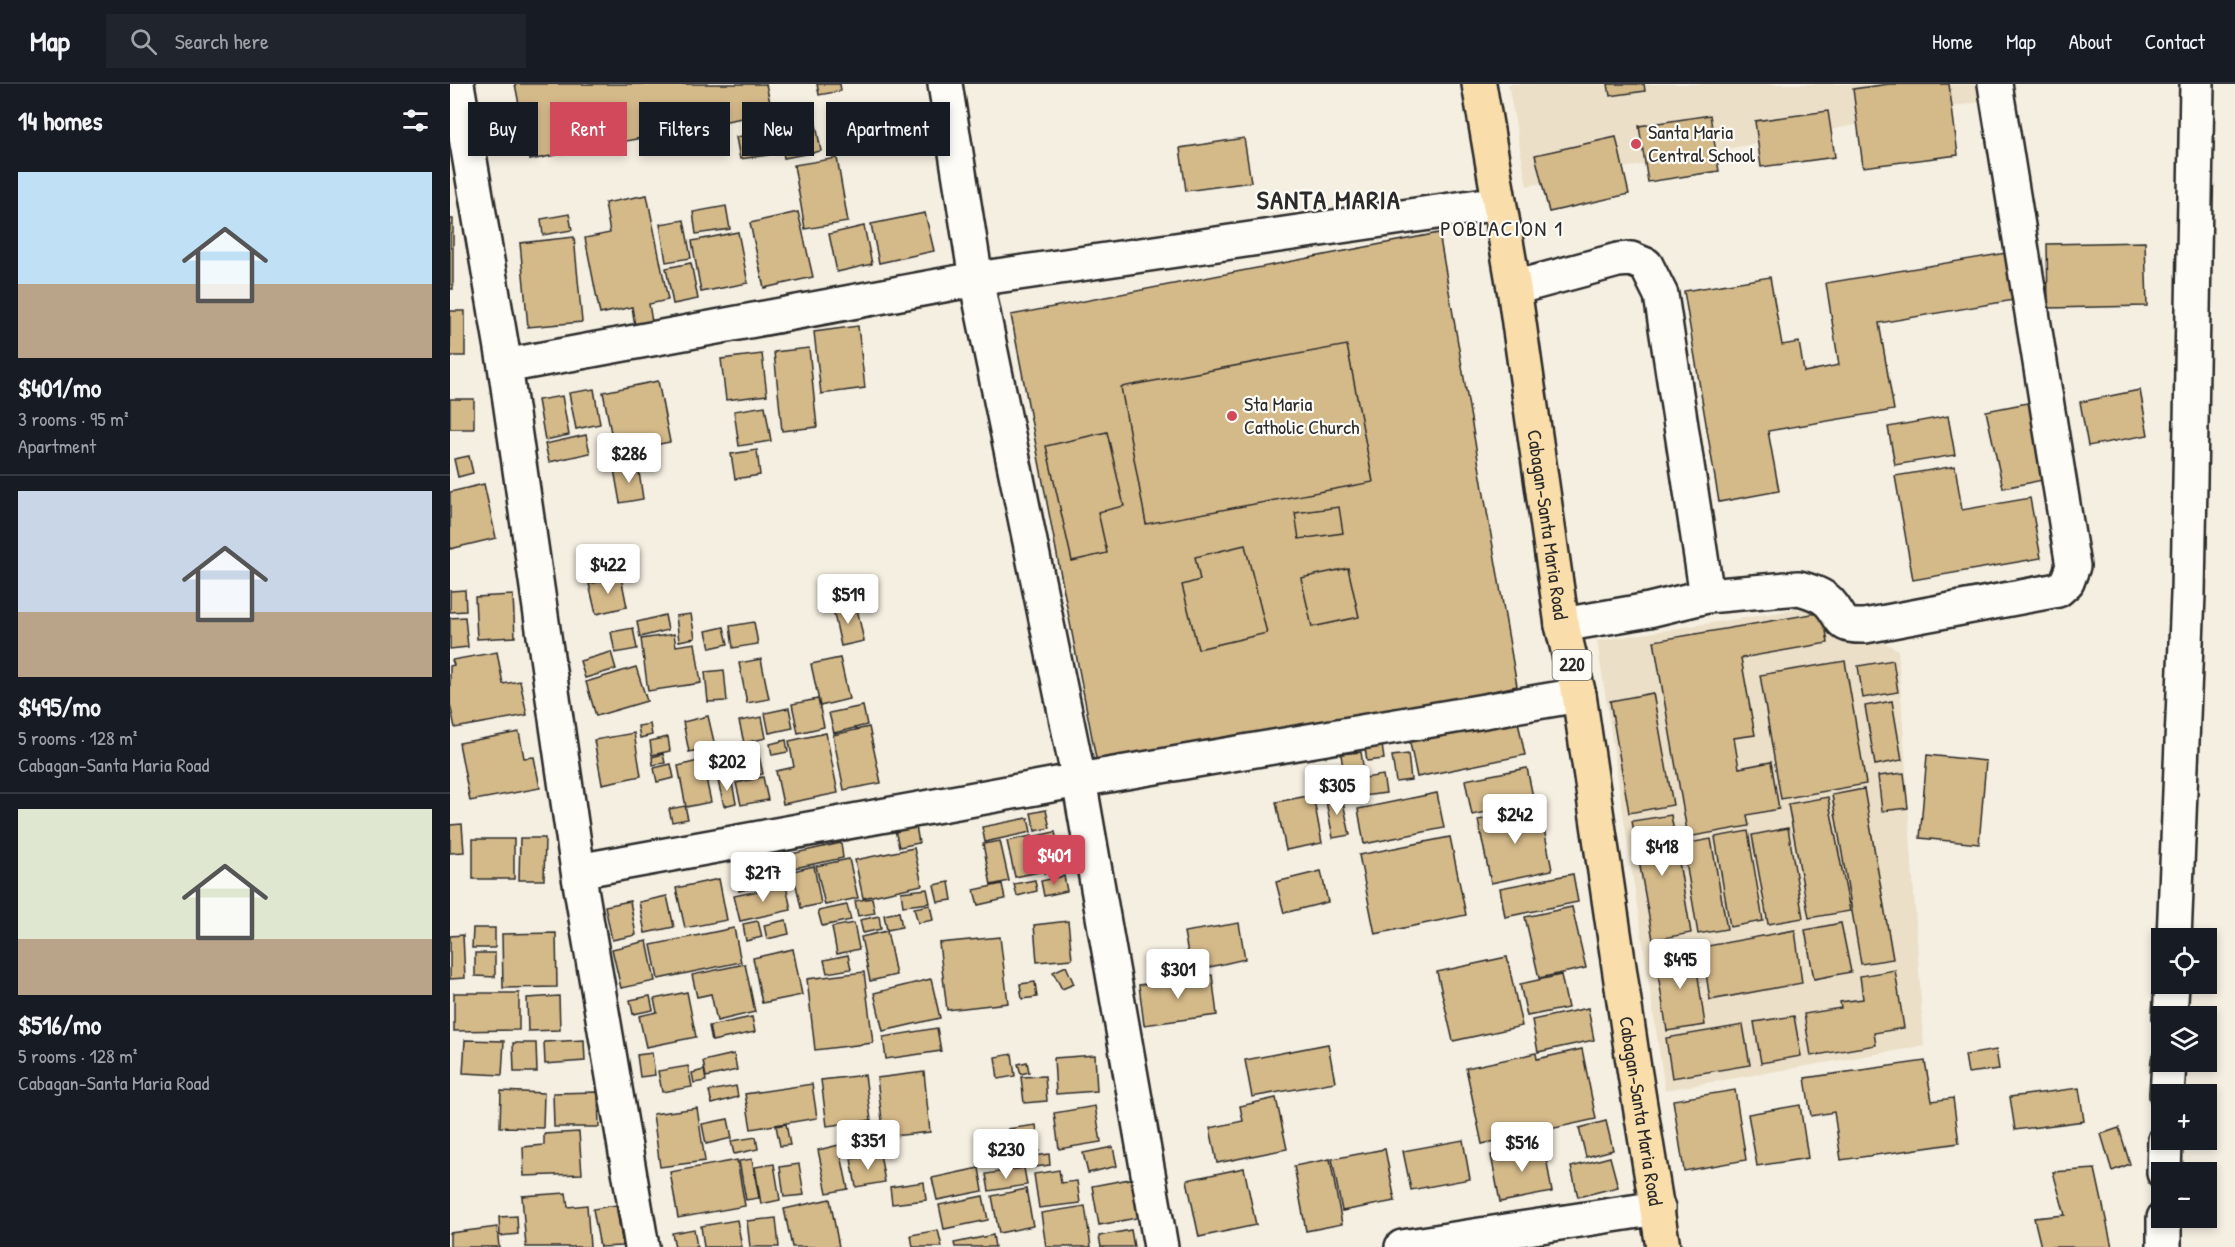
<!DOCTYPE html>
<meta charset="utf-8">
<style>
:root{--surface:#171b24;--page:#20242c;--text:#f1f3f6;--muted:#9ea1a6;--line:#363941;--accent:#d1495b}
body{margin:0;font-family:"Patrick Hand",sans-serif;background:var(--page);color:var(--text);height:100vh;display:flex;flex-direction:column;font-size:22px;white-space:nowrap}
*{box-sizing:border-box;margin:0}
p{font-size:20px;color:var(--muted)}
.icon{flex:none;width:33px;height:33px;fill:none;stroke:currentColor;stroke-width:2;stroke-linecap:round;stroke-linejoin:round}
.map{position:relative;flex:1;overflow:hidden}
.side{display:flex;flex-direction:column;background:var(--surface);width:450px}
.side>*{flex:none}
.guide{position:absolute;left:18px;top:18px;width:570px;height:54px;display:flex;gap:12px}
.buttons{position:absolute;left:1701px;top:844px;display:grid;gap:12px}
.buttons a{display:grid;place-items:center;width:66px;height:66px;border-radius:0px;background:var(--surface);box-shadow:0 3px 9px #0003;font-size:30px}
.price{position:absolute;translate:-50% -51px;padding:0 14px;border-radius:6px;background:#fff;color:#222;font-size:20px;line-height:39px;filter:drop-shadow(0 2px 3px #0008)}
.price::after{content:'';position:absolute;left:50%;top:36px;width:18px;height:14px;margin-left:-9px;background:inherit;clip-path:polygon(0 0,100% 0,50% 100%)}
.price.current{background:var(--accent);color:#fff}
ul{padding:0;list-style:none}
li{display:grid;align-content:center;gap:12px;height:318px;padding:0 18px}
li+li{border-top:2px solid var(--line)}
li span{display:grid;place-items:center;height:186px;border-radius:0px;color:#555}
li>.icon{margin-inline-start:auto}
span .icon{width:108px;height:108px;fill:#fffc;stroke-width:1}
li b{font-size:26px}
h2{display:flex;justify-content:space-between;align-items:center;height:72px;padding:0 18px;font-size:26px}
.pill{padding:0 21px;border-radius:0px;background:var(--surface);box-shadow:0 3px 9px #0003;font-size:21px;line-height:54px}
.pill.current{background:var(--accent);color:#fff}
header{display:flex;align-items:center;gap:36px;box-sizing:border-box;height:84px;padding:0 30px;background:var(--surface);border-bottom:2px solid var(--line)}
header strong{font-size:28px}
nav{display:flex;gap:33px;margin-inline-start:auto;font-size:21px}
.search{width:420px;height:54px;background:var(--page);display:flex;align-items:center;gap:15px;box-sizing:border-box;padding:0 21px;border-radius:0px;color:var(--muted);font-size:22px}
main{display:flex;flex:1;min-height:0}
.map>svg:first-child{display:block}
.built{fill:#ebdfc7}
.building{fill:#d4b989;stroke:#2b2b2b;stroke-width:1.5}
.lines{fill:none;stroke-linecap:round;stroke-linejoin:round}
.street-casing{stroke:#2b2b2b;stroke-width:38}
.secondary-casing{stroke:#2b2b2b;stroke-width:38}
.primary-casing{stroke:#2b2b2b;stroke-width:38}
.street{stroke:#fdfcf7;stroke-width:33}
.secondary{stroke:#fdfcf7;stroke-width:33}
.primary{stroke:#f9deab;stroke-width:33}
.poi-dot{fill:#d1495b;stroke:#fdfcf7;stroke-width:2}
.labels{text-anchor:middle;stroke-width:4.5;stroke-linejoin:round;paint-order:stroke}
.shield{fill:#fdfcf7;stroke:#6a6a68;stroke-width:1.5}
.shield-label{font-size:18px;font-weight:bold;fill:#2b2b2b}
.poi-label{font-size:20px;fill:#2b2b2b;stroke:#fdfcf7;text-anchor:start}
.street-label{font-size:20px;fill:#2b2b2b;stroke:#fdfcf7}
.quarter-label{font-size:22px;letter-spacing:1.5px;fill:#2b2b2b;stroke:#fdfcf7}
.district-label{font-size:26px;font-weight:bold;letter-spacing:1.5px;fill:#2b2b2b;stroke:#fdfcf7}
</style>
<header>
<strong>Map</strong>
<div class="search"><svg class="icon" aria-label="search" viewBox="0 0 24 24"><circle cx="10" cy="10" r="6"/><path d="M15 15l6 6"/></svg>Search here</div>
<nav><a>Home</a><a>Map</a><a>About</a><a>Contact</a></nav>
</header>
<main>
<section class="side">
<h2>14 homes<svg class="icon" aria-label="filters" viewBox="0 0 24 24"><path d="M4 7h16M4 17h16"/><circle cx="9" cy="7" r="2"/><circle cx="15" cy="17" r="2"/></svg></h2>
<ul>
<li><span style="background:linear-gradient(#bfe0f5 60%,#b9a48a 0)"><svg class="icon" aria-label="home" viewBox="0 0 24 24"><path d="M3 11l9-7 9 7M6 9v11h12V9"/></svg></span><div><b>$401/mo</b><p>3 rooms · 95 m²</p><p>Apartment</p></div></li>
<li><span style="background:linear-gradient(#c9d6e8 65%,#b9a48a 0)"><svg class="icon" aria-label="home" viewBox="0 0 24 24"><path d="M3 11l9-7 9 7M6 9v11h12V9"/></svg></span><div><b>$495/mo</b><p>5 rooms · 128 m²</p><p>Cabagan-Santa Maria Road</p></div></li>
<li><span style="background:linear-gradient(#dfe7d0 70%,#b9a48a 0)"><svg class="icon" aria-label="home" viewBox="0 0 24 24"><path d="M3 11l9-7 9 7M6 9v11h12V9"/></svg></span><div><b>$516/mo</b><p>5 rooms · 128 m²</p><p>Cabagan-Santa Maria Road</p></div></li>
</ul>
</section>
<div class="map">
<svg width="1785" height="1163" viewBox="0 0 1785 1163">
<rect width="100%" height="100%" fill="#f5efe1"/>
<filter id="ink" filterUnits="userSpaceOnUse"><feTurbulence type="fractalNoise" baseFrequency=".0167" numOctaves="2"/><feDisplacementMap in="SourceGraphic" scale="12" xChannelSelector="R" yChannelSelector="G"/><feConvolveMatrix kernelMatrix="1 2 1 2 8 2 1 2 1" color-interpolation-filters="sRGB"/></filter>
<g filter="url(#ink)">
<path class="built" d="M1058,0H1525L1529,18L1077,102Z
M1368,522L1448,566L1474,962L1215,1006L1147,557Z"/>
<path class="building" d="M65,0H316L322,28L80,76Z
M367,0H390L391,7L369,11Z
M1158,0H1194L1195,7L1160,12Z
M1439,0H1499L1508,71L1413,83L1403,5Z
M1378,27L1385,73L1311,83L1305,37Z
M364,30L371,67L334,74L328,37Z
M1260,31L1269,87L1198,98L1189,42Z
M314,48L318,71L290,75L286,53Z
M1166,53L1179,110L1099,128L1085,71Z
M794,54L801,98L736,107L730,64Z
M387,74L398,138L355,145L344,81Z
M197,111L218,216L199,220L202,238L185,242L182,223L150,230L135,154L160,149L155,119Z
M276,122L280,145L246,150L243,128Z
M348,128L363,193L314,204L300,139Z
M475,129L484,167L429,179L421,140Z
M119,130L122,146L93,151L91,135Z
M0,135H3V205H0Z
M234,136L241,174L216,178L210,140Z
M414,142L422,180L387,188L379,150Z
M288,148L298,199L251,208L242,157Z
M989,149L1067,602L649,690L561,231Z
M124,153L132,238L78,243L70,159Z
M1695,158L1697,222L1598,224L1597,160Z
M1568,167L1576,214L1429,239L1444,326L1318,347L1329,407L1269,418L1234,207L1320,193L1332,261L1349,258L1354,288L1389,281L1376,199Z
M241,179L248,215L223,220L216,184Z
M0,227H15V272H0Z
M408,242L415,304L371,310L364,248Z
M897,261L923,398L696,440L671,303Z
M359,264L367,343L332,347L324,268Z
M312,270L317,311L276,316L271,275Z
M208,297L220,358L165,369L153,308Z
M144,305L150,340L126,345L119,309Z
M1690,306L1698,351L1638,362L1630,318Z
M112,312L119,351L95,356L88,316Z
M0,315H24V345H0Z
M1583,318L1598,395L1553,404L1536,327Z
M315,322L321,357L289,362L284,327Z
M1498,332L1505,371L1445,381L1438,343Z
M657,348L674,422L648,428L657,469L622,477L596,362Z
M136,351L140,369L99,378L95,360Z
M307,366L310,391L285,395L281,370Z
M19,372L23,389L8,393L4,375Z
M188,381L193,415L170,419L164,385Z
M1505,382L1512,426L1580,414L1591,474L1463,496L1445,392Z
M34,400L46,454L0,465V408Z
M889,423L893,449L849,455L845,429Z
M795,461L817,549L748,565L732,501L750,496L745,473Z
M898,484L909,533L862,543L851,494Z
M171,493L177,523L146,530L139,500Z
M15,506L16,527L0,528V507Z
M63,511L65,553L27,555L25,513Z
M406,520L414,557L391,562L383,525Z
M1373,528L1378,559L1291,574L1305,651L1284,654L1289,684L1321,678L1329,725L1297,731L1299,742L1238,753L1204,557Z
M241,530L245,554L229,557L226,532Z
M215,531L218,546L190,553L187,538Z
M15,533L18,563L0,565V534Z
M304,538L308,560L283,564L280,542Z
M274,543L278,560L260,564L256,547Z
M183,544L187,565L165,569L161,548Z
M224,550L226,562L245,559L251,599L198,607L191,555Z
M47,568L53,600L70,597L77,631L5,644L0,620V582L4,581L2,576Z
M161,568L166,585L135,594L130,577Z
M390,574L399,615L370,622L361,580Z
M311,575L319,615L297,619L289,579Z
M1443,576L1448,608L1413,614L1408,582Z
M1395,577L1416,700L1331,715L1310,591Z
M186,583L197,617L146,632L136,598Z
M274,586L277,617L258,618L255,588Z
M1203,609L1223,721L1179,729L1160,617Z
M368,615L374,643L348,649L342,620Z
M1442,617L1452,676L1425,681L1415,622Z
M413,622L417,641L384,649L379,629Z
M339,624L343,644L319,649L315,629Z
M258,632L265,662L239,668L233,638Z
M312,633L316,654L294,659L289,637Z
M1067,633L1075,671L967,693L959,654Z
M200,640L202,651L190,654L188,642Z
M419,643L431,699L394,706L383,651Z
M69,648L74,674L84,673L90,704L20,717L9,659Z
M184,649L191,692L152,700L144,656Z
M376,649L388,709L333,720L326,687L344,683L339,657Z
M218,653L220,667L202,671L200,657Z
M931,654L934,675L917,677L914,657Z
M336,656L338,668L322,671L320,660Z
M306,658L313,690L287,695L280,664Z
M911,668L915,694L933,691L936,709L897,714L891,670Z
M213,670L215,679L203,681L202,673Z
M958,670L961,696L946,698L942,672Z
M1477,671L1536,677L1529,760L1470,754Z
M268,672L272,694L258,697L254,675Z
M252,676L261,718L236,723L228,682Z
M221,680L224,694L207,698L204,684Z
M1077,684L1084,718L1022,731L1015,696Z
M1454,689L1458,724L1432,727L1428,692Z
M313,693L318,716L291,721L286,699Z
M281,694L286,719L274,722L268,697Z
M1414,705L1443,875L1411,880L1382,711Z
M891,709L900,751L883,754L875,712Z
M987,709L994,744L914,760L908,725Z
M863,711L872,759L836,766L826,718Z
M1378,713L1400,827L1359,834L1338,720Z
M235,722L238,735L222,738L219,725Z
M1090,724L1102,786L1041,799L1028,736Z
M596,726L600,744L585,747L581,729Z
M1221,731L1241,849L1203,856L1182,737Z
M578,734L581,748L535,758L532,743Z
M12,740L14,768L0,769V741Z
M466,742L469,759L449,763L445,746Z
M1338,744L1353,834L1318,840L1302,751Z
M1298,747L1313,837L1280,843L1265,753Z
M605,748L613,785L594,789L586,752Z
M582,752L589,788L565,793L557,757Z
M1000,753L1016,831L925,850L909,771Z
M70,754H95L94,796H69Z
M23,755H64V795H23Z
M1261,755L1277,845L1248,850L1233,760Z
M550,757L559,797L541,801L533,760Z
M391,759L393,774L344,784L341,770Z
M464,764L472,801L413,814L405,776Z
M399,775L408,814L375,821L366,782Z
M328,782L332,798L319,800L315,785Z
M364,782L371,820L351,824L343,787Z
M312,787L315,801L289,807L286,793Z
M871,787L878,818L834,829L826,798Z
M1123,790L1128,818L1055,833L1050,804Z
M614,792L617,807L594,812L591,797Z
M269,795L277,836L235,844L226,804Z
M585,796L587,807L567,812L564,800Z
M499,798L502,816L488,818L484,801Z
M552,800L555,815L528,821L524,806Z
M336,801L341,826L290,837L284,812Z
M477,805L480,819L453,822L451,808Z
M217,812L224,843L195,849L189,818Z
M422,814L425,829L408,832L405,817Z
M180,817L186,851L162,856L155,822Z
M397,821L401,836L372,842L368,827Z
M480,821L483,836L468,839L464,824Z
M1122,823L1136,884L1089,894L1075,833Z
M449,828L452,843L437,846L434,831Z
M429,832L431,845L413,849L410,836Z
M336,836L339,850L317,855L314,841Z
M308,837L312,853L296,857L293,840Z
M618,837L622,875L587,878L584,841Z
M404,839L409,865L387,870L382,843Z
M789,839L795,875L760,883L741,885L734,848Z
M1391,839L1401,888L1364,895L1355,846Z
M23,844H45V864H22Z
M284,844L291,878L208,895L201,861Z
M1345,846L1352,899L1260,916L1252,863Z
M437,847L446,891L420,897L411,853Z
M106,849L107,903L53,904L52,850Z
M13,851L15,894L0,895V852Z
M550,853L558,919L497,926L489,859Z
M197,857L205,897L171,904L162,865Z
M343,865L352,911L312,919L303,874Z
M1244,865L1255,941L1217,947L1205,871Z
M25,869H45V893L25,892Z
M398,871L401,885L377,889L374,876Z
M1057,873L1072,942L1003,957L987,888Z
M295,880L305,928L267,937L261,910L247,913L242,891Z
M616,882L624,900L612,905L603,888Z
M1445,886L1454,944L1424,949L1426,961L1361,972L1354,930L1391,924L1390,918L1413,915L1410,892Z
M414,888L423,959L365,966L357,895Z
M762,891L767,931L694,941L689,901Z
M1111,891L1118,924L1077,932L1070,900Z
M481,895L490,934L433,947L424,909Z
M585,898L587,913L572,915L570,900Z
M237,908L246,953L196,963L189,932L207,928L204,915Z
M4,909H69V946L4,947Z
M109,912L110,946L78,947L77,914Z
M200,912L203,926L183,930L180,916Z
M1138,924L1144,956L1088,968L1082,936Z
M1344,932L1351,972L1311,979L1304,938Z
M302,933L305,948L262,957L259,942Z
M1293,941L1300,981L1222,994L1216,954Z
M487,944L491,967L436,975L433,953Z
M15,956L54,957L52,991L13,989Z
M134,956L135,977L95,980L94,958Z
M63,959H86L87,988H64Z
M878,960L885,998L802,1013L795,976Z
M1132,965L1146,1035L1032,1060L1016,984L1086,969L1087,975Z
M1546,966L1549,985L1518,989L1515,971Z
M202,969L205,991L190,993L187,971Z
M284,970L287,986L256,993L253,977Z
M562,970L565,992L548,995L545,973Z
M645,971L647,1007L606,1010L604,974Z
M1475,977L1482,1017L1503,1014L1509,1059L1391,1076L1384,1028L1361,1032L1355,994Z
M577,978L579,988L571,990L568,980Z
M238,982L242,1003L212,1008L208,987Z
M254,986L256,997L244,999L242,989Z
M474,988L480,1048L434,1053L427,994Z
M415,991L421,1036L377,1042L371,996Z
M595,992L597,1017L574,1019L571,993Z
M362,1000L367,1034L301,1045L295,1010Z
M286,1002L288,1013L262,1020L259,1007Z
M1629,1004L1634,1037L1565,1046L1560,1013Z
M1285,1006L1296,1076L1234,1087L1223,1016Z
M51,1007L94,1009L93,1044L50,1043Z
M148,1008L149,1043H104L103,1009Z
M826,1014L837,1065L767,1079L760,1044L793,1037L790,1022Z
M1350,1021L1358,1074L1307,1082L1298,1030Z
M645,1022L651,1058L609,1065L604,1029Z
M247,1024L255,1077L210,1083L203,1030Z
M278,1035L282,1054L256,1060L252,1040Z
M1156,1037L1163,1066L1136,1073L1129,1044Z
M336,1040L340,1061L330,1062L326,1042Z
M586,1041L589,1067L561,1070L558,1045Z
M1669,1044L1680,1080L1662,1087L1651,1050Z
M129,1048L132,1090L74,1092L73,1063L94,1061V1050Z
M306,1053L308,1065L284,1070L281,1057Z
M1013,1056L1020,1095L961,1106L953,1067Z
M389,1061L398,1105L377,1109L368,1066Z
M1094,1061L1102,1108L1050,1118L1041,1071Z
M663,1063L667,1082L638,1089L633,1069Z
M935,1065L945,1117L892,1127L882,1075Z
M430,1070L435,1098L406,1103L401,1075Z
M599,1070L600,1081L585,1083L584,1072Z
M1160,1073L1168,1103L1128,1113L1121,1083Z
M302,1075L309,1114L296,1116L289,1077Z
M880,1075L892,1140L856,1147L844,1082Z
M287,1076L295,1122L228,1134L220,1088Z
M324,1080L330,1116L311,1120L305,1083Z
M349,1080L354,1111L334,1113L330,1083Z
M529,1084L533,1107L487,1116L482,1094Z
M574,1084L577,1101L539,1107L536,1090Z
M794,1084L806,1141L749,1153L737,1096Z
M1645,1085L1662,1163H1591L1584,1134L1615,1131L1603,1088Z
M609,1086L611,1099L627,1097L630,1119L589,1124L584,1090Z
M685,1094L692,1133L649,1141L642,1102Z
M474,1098L476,1116L442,1120L440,1103Z
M576,1105L583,1142L549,1149L542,1112Z
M116,1109L118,1123L137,1121L140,1163H76L72,1112Z
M533,1112L538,1136L494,1145L489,1121Z
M380,1115L389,1163H342L334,1125Z
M166,1121L173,1162L150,1163L143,1125Z
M635,1122L641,1163H596L591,1129Z
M67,1132L68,1150L50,1152L49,1133Z
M326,1134L329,1163H300L297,1137Z
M287,1136L292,1163H254L251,1142Z
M47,1143L49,1163H0V1149Z
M244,1145L247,1163H225L222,1149Z
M488,1146L492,1163H463L461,1151Z
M681,1146L684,1163H651L649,1152Z
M543,1151L545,1163H505L504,1159Z"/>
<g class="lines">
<g class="street-casing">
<path id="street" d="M7,0L55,282L128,787L192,1163
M1064,204L1168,176L1181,175L1196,181L1211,211L1257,512
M55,282L526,195L1049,119
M1112,541L1199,526L1257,512L1349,504C1359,507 1371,510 1379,518C1394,534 1386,543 1415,542L1608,506L1617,498L1623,482L1545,0
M128,787L629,696L1129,611
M1724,855L1738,510L1747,0
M1720,933L1722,900
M1717,1011L1719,978
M1714,1089L1715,1056
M1714,1134V1163
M952,1163L1208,1124"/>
</g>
<g class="secondary-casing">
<path id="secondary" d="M495,0L526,195L629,696L711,1163"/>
</g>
<g class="primary-casing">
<g id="primary">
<path id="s1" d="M1029,0L1064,204L1112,541L1129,611L1183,978L1213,1163"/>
</g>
</g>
<use href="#street" class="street"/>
<use href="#secondary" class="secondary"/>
<use href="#primary" class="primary"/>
</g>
</g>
<g class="poi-dot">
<circle cx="1186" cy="60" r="6"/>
<circle cx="782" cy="332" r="6"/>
</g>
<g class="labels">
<rect class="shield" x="1102.5" y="566" width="39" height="30" rx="4.5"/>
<g class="shield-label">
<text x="1122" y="587">220</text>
</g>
<g class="poi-label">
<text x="1198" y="55">Santa Maria<tspan x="1198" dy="23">Central School</tspan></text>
<text x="794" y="327">Sta Maria<tspan x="794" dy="23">Catholic Church</tspan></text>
</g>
<g class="street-label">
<text dy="7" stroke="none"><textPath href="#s1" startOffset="446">Cabagan-Santa Maria Road</textPath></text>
<text dy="7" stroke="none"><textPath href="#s1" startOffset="1040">Cabagan-Santa Maria Road</textPath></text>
</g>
<g class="quarter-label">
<text x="1052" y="152">POBLACION 1</text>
</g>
<g class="district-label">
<text x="879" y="125">SANTA MARIA</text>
</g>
</g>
</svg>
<div class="buttons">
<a><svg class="icon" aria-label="locate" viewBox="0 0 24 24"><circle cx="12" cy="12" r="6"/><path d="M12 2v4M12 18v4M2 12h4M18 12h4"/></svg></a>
<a><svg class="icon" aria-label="layers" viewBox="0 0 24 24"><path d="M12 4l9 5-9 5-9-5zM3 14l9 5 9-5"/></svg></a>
<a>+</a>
<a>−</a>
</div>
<b class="price" style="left:179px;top:400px">$286</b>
<b class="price" style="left:158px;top:511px">$422</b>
<b class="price" style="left:398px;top:541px">$519</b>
<b class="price" style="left:277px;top:708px">$202</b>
<b class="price" style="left:887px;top:732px">$305</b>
<b class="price" style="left:1065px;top:761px">$242</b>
<b class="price" style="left:1212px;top:793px">$418</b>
<b class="price current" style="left:604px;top:802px">$401</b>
<b class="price" style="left:313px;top:819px">$217</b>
<b class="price" style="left:1230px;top:906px">$495</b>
<b class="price" style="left:728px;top:916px">$301</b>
<b class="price" style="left:418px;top:1087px">$351</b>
<b class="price" style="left:1072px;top:1089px">$516</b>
<b class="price" style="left:556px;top:1096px">$230</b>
<div class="guide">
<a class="pill">Buy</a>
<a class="pill current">Rent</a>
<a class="pill">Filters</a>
<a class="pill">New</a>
<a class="pill">Apartment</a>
</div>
</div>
</main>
